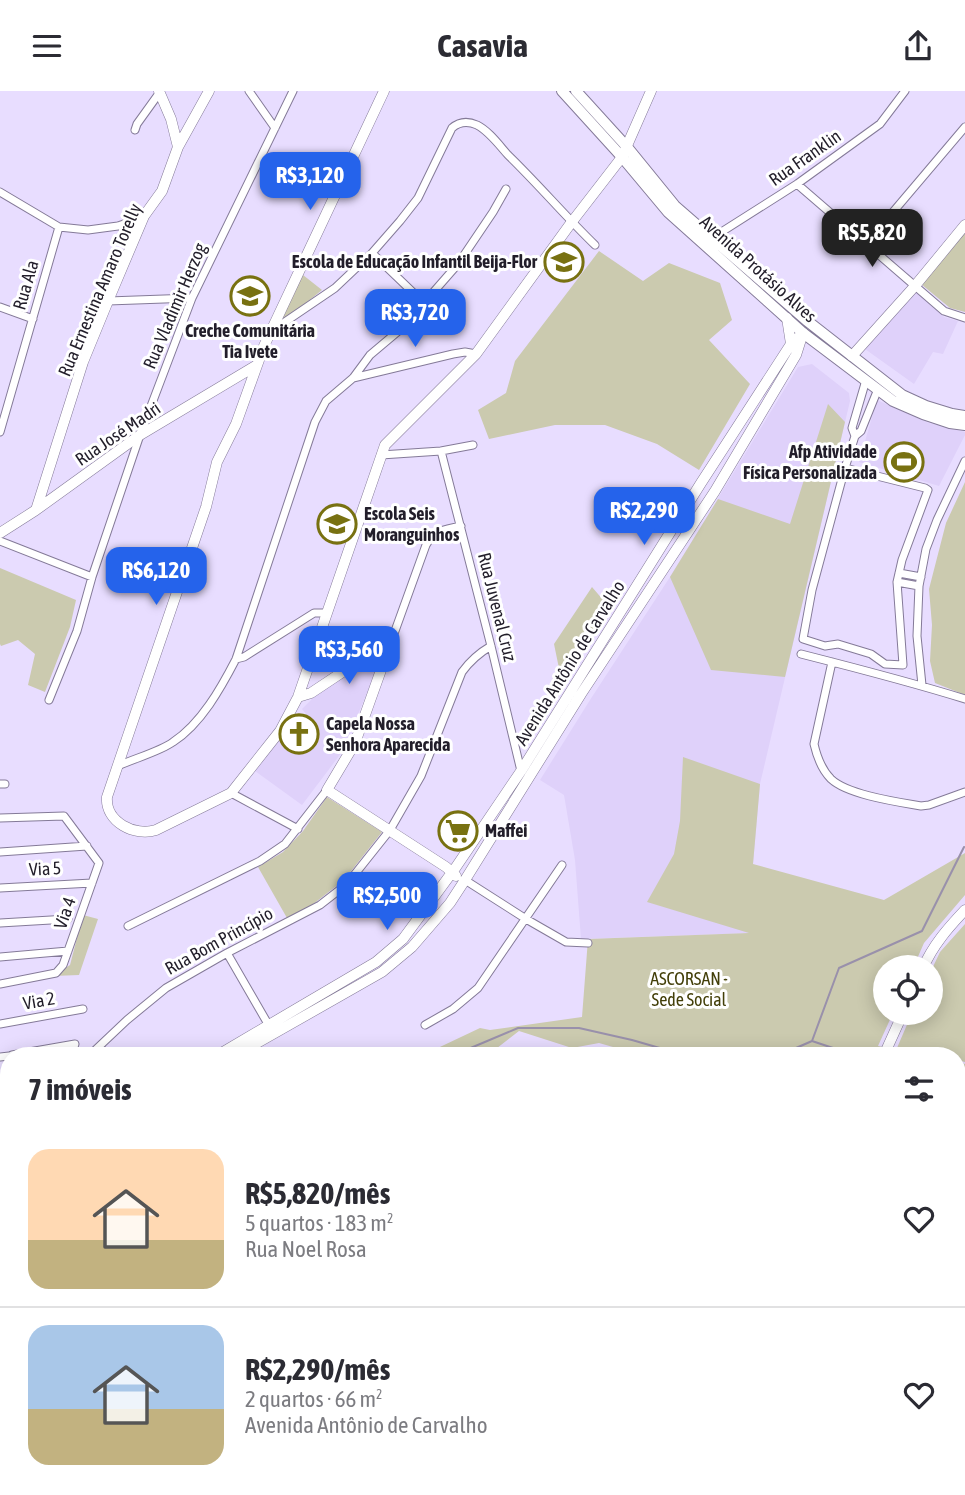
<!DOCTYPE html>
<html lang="pt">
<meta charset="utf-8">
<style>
:root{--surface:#fff;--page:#f7f7f7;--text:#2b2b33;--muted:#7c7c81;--line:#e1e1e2;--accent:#2563eb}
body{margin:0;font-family:"Asap Condensed",sans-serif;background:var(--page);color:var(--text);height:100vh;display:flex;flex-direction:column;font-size:26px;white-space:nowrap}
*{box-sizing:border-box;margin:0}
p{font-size:23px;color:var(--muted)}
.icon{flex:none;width:38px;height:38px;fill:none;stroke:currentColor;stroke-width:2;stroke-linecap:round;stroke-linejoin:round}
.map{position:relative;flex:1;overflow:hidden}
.details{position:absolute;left:0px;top:956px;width:966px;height:450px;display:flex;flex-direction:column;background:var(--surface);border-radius:28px 28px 0 0;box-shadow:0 4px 18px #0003}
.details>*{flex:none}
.buttons{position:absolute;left:873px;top:864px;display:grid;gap:14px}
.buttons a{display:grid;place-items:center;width:70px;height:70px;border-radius:50%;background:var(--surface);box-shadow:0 4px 18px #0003;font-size:35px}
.price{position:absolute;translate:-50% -60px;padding:0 16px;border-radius:14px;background:var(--accent);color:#fff;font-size:23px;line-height:46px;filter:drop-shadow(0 2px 4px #0008)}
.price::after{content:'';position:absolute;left:50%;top:42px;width:21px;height:16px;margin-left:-10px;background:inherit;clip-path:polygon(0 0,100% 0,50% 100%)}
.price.current{background:#222;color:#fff}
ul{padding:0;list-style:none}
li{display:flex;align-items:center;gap:21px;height:175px;padding:0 28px}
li+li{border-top:2px solid var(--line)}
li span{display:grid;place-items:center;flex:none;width:196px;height:140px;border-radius:21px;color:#555}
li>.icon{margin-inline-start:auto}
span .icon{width:84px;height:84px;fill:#fffc;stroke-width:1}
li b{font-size:30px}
h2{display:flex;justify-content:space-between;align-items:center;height:84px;padding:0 28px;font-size:30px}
header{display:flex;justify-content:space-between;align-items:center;height:91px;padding:0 28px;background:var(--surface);font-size:32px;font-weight:700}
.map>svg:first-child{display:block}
.built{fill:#dfd1fa}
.green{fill:#cbcaaf}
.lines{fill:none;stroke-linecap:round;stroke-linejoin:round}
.stream{stroke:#9990ab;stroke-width:2}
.street-casing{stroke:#847a98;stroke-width:9}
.secondary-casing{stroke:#847a98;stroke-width:11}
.primary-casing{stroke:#847a98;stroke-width:12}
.street{stroke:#fff;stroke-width:7}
.secondary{stroke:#fff;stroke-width:10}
.primary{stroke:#fff;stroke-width:10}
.labels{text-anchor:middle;stroke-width:6;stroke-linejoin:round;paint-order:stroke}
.street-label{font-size:18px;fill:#221e2a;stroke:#fff}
.poi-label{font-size:18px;font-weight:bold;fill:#221e2a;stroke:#fff;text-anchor:start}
.park-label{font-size:18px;fill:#433f09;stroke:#fff}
</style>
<header><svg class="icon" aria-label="menu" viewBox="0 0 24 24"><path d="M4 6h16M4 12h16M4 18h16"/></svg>Casavia<svg class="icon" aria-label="share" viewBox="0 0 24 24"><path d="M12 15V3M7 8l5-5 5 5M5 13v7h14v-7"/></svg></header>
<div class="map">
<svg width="965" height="1404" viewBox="0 0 965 1404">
<rect width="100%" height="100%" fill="#e8ddff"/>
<path class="built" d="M915,200L944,226L958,230L943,263L933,261L914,293L865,258Z
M812,273L849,302L850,310L760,693L753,773L752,842L581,848L575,769L564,704L540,689L590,609L670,486L798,276Z
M877,309L929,332L965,341V344L939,395L859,371Z
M378,562L383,564L342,661L302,714L255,680L283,645L304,659L318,638L302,618L314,606Z"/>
<path class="green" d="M965,141V221L950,217L921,193Z
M599,160L643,190L669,172L720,192L732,229L709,249L750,293L699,379L657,353L605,334H555L489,348L478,319L506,302L515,270Z
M303,184L322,199L279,234Z
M828,313L845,331L785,586L711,579L670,486L718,408L790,433Z
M965,391V604L935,592L930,570L932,534L929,498L946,432Z
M0,477L76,509L70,536L45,601L28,594L35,563L18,549L1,555L0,553Z
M592,496L610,517L562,592L554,553Z
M683,666L760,693L753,773L884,809L965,762V804L924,852L913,877H886V922H893L878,955L921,964H641L599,952L572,957L519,940L488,964H423L480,937L490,939L582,926L588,848L749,842L647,811L674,763L680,730Z
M327,706L382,741L344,789L312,814L287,827L258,776L283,761L303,740Z
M83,824L98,828L79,884L53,885L70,874Z
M965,833V971L957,969V964H932L897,957L912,922H931V880L940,861Z
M957,971L965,973V1018L957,1016Z
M957,1185L965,1186V1402L954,1397L957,1396Z
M687,1396L754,1397L762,1404H683Z
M325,1397V1396L499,1397L490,1404H327Z
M810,1397H922L936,1404H788Z"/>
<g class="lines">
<path class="stream" d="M812,950L839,877L922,840L964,756
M355,964L356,963
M454,964L518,937H579L632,949L684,964
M780,964L812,950L854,964
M957,981L965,983
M957,1287L965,1302
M480,1396L481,1404
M734,1396L739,1404
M888,1396V1404
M339,1404V1396"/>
<g class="street-casing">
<path id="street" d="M249,0L275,37
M135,39L137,33L160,1
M797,93L944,220L965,227
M0,101L59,136L88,139L118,135L144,126
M712,147L797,93L880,33L905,0
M865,154L965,36
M372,162L423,211
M108,210L192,207
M0,216L33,228
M274,241L279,235L335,197L372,162L400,130L418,107L452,37C460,30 468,30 477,34C489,40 499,54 508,64C538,93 565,125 595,154
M353,287L453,263L465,261L476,263
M866,289L852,337L855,345L861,340L878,298
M0,341L59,136
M441,360L491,555L521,680
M381,364L441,360L473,354
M845,377L812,499L803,548L825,555L838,553L871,563L885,573L903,574L897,491L902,469L928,399L925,397L845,377L855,345
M0,450L92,486
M899,482L921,486
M897,491L919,495
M391,551L426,454C435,438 444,439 461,435
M801,563C856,577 911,591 965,608
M236,568L244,566L314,522H326
M832,571L814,653C817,666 821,678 831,688C848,704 898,711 921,715L929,714L965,701
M922,594L917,545L919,495L926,458L937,429L965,370
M49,609L77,540L92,486L140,344L192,207L293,0
M118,675C133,668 161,660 173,651C201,633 221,597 236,568L315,331L326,310L353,287L370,264L402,237L458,173L493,121L506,98
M0,693H5
M231,702L298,738
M0,727L64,725L99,772L63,874L56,882L0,893
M0,761L87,755
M465,789L526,828L566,851L588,852
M0,797L92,792
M0,832L68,828
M128,835L260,770L285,753L327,699
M227,862L268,933
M0,866L68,860
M0,933L83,918
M425,934L453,918L478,897L562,774
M100,956L107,964
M12,964L75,953L71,964
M90,964L127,929L166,897L227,862L320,814L347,793L390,739L421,685L462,581C470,570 479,562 491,555
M0,966L9,965
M0,1003L9,1002
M957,1026L965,1028
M0,1038L9,1037
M0,1110L9,1109
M0,1229L9,1240
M56,1396L79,1404
M130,1404L132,1396
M539,1404L547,1396
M644,1404L648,1400L674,1403"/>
</g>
<g class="secondary-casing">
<path id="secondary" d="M159,0L171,28L178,56
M384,0L264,255L236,333L217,371L206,416L107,706C105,731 135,746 156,739L231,702L280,640L298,606L385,354L476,263L571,132L622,66L651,0
M787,227L791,253
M852,265L914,196L965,134
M36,419L83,271L108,210L144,125L162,100L178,56L209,0
M0,442L36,419L140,344L257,274
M391,551L355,652L327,699L446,776L456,785
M298,606L311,602L383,554L391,551
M923,877C933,854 948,837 965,819
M218,964L376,871L403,848L456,776L521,680L701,392L791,253L803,242
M236,964L382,881L412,856L450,812L465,789L581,603L715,400L796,264L803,242
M884,964L903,922
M0,1087L9,1098
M0,1158L9,1147
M0,1202L9,1190
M0,1339L9,1342
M174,1396L197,1404"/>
</g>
<g class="primary-casing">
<path id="primary" d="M562,0L622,66L668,121L803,242L893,310L923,323L950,332L965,334
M576,0L627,56L675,115L806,229L902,304L926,315L952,323L965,325"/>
</g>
<use href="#street" class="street"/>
<use href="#secondary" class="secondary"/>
<use href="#primary" class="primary"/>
</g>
<defs>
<g id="school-ring" transform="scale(2.0125)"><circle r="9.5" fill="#fff" stroke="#787111" stroke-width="1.5"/><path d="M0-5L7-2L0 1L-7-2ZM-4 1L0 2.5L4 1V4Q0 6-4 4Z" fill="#787111"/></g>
<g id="stadium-ring" transform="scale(2.0125)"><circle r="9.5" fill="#fff" stroke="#787111" stroke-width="1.5"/><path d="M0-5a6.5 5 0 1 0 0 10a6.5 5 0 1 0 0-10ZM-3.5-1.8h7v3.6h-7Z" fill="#787111"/></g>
<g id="church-ring" transform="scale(2.0125)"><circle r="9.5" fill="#fff" stroke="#787111" stroke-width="1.5"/><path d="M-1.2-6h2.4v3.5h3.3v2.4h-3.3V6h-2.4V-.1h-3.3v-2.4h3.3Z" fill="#787111"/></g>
<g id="supermarket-ring" transform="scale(2.0125)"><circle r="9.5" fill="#fff" stroke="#787111" stroke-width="1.5"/><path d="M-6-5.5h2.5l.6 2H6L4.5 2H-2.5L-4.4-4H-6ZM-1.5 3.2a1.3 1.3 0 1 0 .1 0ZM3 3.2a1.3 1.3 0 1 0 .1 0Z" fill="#787111"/></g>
</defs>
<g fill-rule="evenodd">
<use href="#school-ring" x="564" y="171"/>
<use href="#school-ring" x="250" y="205"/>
<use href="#stadium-ring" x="904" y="371"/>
<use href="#school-ring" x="337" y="433"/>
<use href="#church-ring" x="299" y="643"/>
<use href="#supermarket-ring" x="458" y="740"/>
</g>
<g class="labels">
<g class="street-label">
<text transform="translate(805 67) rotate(-35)" y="6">Rua Franklin</text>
<text transform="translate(758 178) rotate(42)" y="6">Avenida Protásio Alves</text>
<text transform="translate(26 194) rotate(-74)" y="6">Rua Ala</text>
<text transform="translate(100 199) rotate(-67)" y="6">Rua Ernestina Amaro Torelly</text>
<text transform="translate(175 215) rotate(-67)" y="6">Rua Vladimir Herzog</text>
<text transform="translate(118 343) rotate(-34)" y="6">Rua José Madri</text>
<text transform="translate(497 516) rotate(76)" y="6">Rua Juvenal Cruz</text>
<text transform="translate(570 572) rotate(-58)" y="6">Avenida Antônio de Carvalho</text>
<text transform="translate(45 778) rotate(-3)" y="6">Via 5</text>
<text transform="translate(65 822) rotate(-71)" y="6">Via 4</text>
<text transform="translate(219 850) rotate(-29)" y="6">Rua Bom Princípio</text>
<text transform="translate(39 910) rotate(-10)" y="6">Via 2</text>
</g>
<g class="poi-label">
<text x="537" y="177" text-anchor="end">Escola de Educação Infantil Beija-Flor</text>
<text x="250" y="246" text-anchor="middle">Creche Comunitária<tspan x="250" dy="21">Tia Ivete</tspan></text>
<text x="877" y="367" text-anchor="end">Afp Atividade<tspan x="877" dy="21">Física Personalizada</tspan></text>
<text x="364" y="429">Escola Seis<tspan x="364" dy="21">Moranguinhos</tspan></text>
<text x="326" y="639">Capela Nossa<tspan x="326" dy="21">Senhora Aparecida</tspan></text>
<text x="485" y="746">Maffei</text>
</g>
<g class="park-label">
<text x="689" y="894">ASCORSAN -<tspan x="689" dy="21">Sede Social</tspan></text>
</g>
</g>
</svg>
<div class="buttons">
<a><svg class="icon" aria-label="locate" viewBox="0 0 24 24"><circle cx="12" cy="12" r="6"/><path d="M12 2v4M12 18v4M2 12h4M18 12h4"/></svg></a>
</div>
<b class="price" style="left:310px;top:121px">R$3,120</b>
<b class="price current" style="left:872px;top:178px">R$5,820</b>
<b class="price" style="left:415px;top:258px">R$3,720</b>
<b class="price" style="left:644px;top:456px">R$2,290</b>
<b class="price" style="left:156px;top:516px">R$6,120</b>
<b class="price" style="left:349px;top:595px">R$3,560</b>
<b class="price" style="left:387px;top:841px">R$2,500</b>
<section class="details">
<h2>7 imóveis<svg class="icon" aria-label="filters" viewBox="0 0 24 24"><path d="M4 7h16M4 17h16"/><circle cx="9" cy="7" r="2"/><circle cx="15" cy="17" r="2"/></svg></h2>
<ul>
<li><span style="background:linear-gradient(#ffd9b3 65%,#c2b280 0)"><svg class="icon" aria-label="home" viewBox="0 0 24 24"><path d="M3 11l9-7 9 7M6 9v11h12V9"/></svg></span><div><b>R$5,820/mês</b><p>5 quartos · 183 m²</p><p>Rua Noel Rosa</p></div><svg class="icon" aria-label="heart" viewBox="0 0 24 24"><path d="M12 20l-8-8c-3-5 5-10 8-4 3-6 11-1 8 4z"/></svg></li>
<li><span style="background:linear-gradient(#a9c7e8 60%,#c2b280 0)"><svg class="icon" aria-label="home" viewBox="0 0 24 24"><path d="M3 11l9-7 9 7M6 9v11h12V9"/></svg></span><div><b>R$2,290/mês</b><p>2 quartos · 66 m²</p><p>Avenida Antônio de Carvalho</p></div><svg class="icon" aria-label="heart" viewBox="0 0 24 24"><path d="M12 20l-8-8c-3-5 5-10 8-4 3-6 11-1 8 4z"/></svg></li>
</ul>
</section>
</div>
